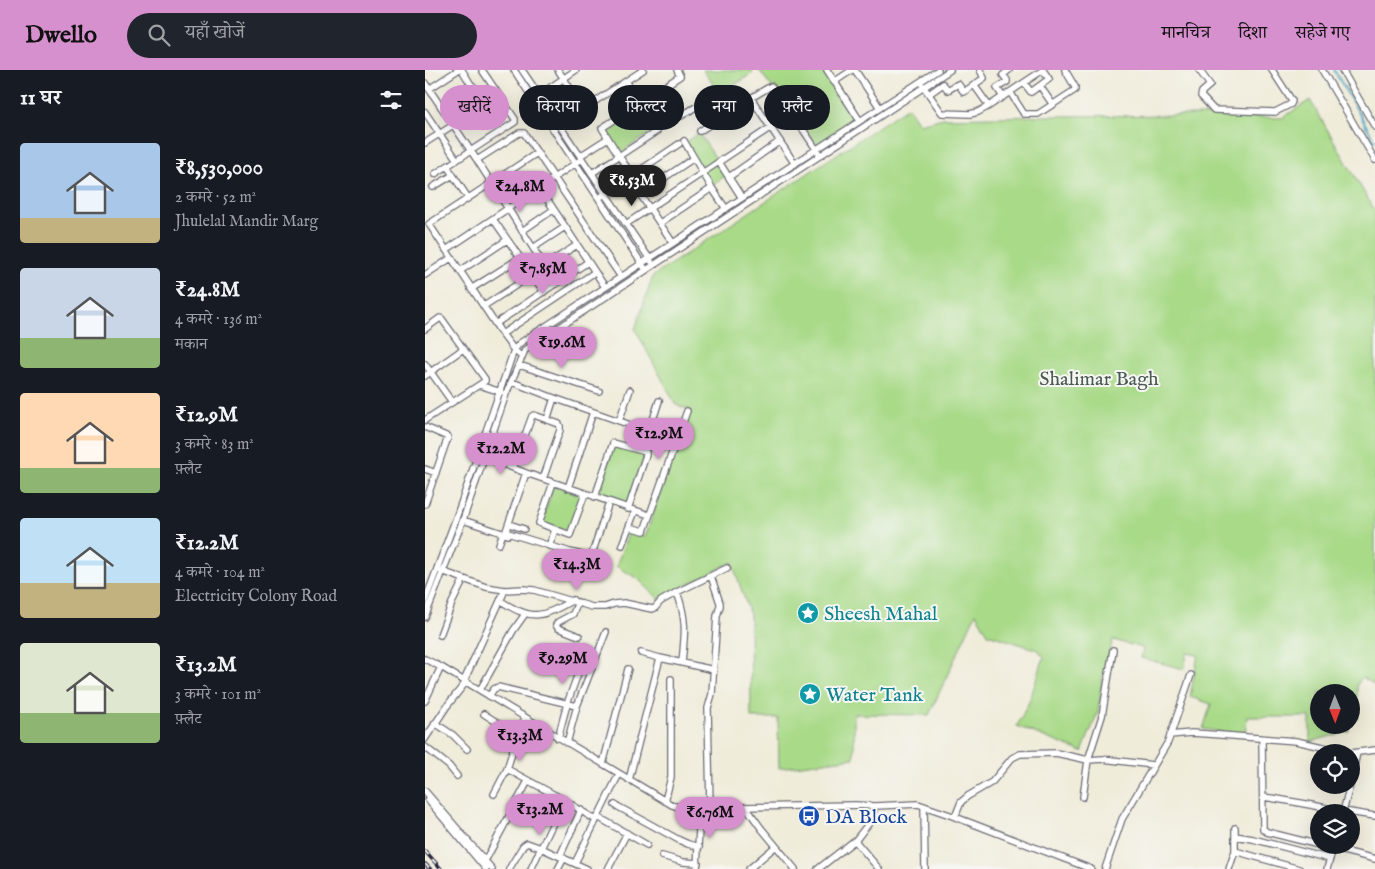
<!DOCTYPE html>
<html lang="hi">
<meta charset="utf-8">
<style>
:root{--surface:#171b24;--page:#20242c;--text:#f1f3f6;--muted:#9ea1a6;--accent:#d690ce}
body{margin:0;font-family:"IM FELL English","Noto Serif Devanagari",serif;background:var(--page);color:var(--text);height:100vh;display:flex;flex-direction:column;font-size:19px;white-space:nowrap}
*{box-sizing:border-box;margin:0}
p{font-size:16px;color:var(--muted)}
.icon{flex:none;width:28px;height:28px;fill:none;stroke:currentColor;stroke-width:2;stroke-linecap:round;stroke-linejoin:round}
.map{position:relative;flex:1;overflow:hidden}
.drawer{display:flex;flex-direction:column;background:var(--surface);width:425px}
.drawer>*{flex:none}
.guide{position:absolute;left:15px;top:15px;width:475px;height:45px;display:flex;gap:10px}
.needle{width:32px;rotate:179deg}
.tools{position:absolute;left:885px;top:614px;display:grid;gap:10px}
.tools a{display:grid;place-items:center;width:50px;height:50px;border-radius:50%;background:var(--surface);box-shadow:0 5px 20px #0002;font-size:25px}
.price{position:absolute;translate:-50% -42px;padding:0 11px;border-radius:18px;background:var(--accent);color:#111;font-size:16px;line-height:32px;filter:drop-shadow(0 1px 2px #0008)}
.price::after{content:'';position:absolute;left:50%;top:30px;width:15px;height:11px;margin-left:-8px;background:inherit;clip-path:polygon(0 0,100% 0,50% 100%)}
.price.selected{background:#222;color:#fff}
ul{padding:0;list-style:none}
li{display:flex;align-items:center;gap:15px;height:125px;padding:0 20px}
li span{display:grid;place-items:center;flex:none;width:140px;height:100px;border-radius:5px;color:#555}
li>.icon{margin-inline-start:auto}
span .icon{width:60px;height:60px;fill:#fffc;stroke-width:1}
li b{font-size:21px}
h2{display:flex;justify-content:space-between;align-items:center;height:60px;padding:0 20px;font-size:21px}
.pill{padding:0 18px;border-radius:22px;background:var(--surface);box-shadow:0 5px 20px #0002;font-size:18px;line-height:45px}
.pill.selected{background:var(--accent);color:#111}
header{display:flex;align-items:center;gap:30px;box-sizing:border-box;height:70px;padding:0 25px;background:var(--accent);color:#111}
header strong{font-size:24px}
nav{display:flex;gap:28px;margin-inline-start:auto;font-size:18px}
.search{width:350px;height:45px;background:var(--page);display:flex;align-items:center;gap:12px;box-sizing:border-box;padding:0 18px;border-radius:28px;color:var(--muted);font-size:19px}
main{display:flex;flex:1;min-height:0}
.map>svg:first-child{display:block}
.green{fill:#a9da88;stroke:#667e62}
.lines{fill:none;stroke-linecap:round;stroke-linejoin:round}
.stream{stroke:#4ba6c9;stroke-width:2}
.minor-casing{stroke:#6a6973;stroke-width:8}
.minor{stroke:#fff;stroke-width:5.5}
.rail-casing{stroke:#22223b;stroke-width:4}
.rail{stroke:#f6f6f2;stroke-width:2;stroke-dasharray:5.5;stroke-linecap:butt}
.labels{text-anchor:middle;stroke-width:4;stroke-linejoin:round;paint-order:stroke}
.park-label{font-size:20px;fill:#4a5952;stroke:#f6f6f2}
.culture-label{font-size:20px;fill:#0d838f;stroke:#f6f6f2;text-anchor:start}
.transit-label{font-size:20px;fill:#164399;stroke:#f6f6f2;text-anchor:start}
</style>
<header>
<strong>Dwello</strong>
<div class="search"><svg class="icon" aria-label="search" viewBox="0 0 24 24"><circle cx="10" cy="10" r="6"/><path d="M15 15l6 6"/></svg>यहाँ खोजें</div>
<nav><a>मानचित्र</a><a>दिशा</a><a>सहेजे गए</a></nav>
</header>
<main>
<section class="drawer">
<h2>11 घर<svg class="icon" aria-label="filters" viewBox="0 0 24 24"><path d="M4 7h16M4 17h16"/><circle cx="9" cy="7" r="2"/><circle cx="15" cy="17" r="2"/></svg></h2>
<ul>
<li><span style="background:linear-gradient(#a9c7e8 75%,#c2b280 0)"><svg class="icon" aria-label="home" viewBox="0 0 24 24"><path d="M3 11l9-7 9 7M6 9v11h12V9"/></svg></span><div><b>₹8,530,000</b><p>2 कमरे · 52 m²</p><p>Jhulelal Mandir Marg</p></div></li>
<li><span style="background:linear-gradient(#c9d6e8 70%,#8fb573 0)"><svg class="icon" aria-label="home" viewBox="0 0 24 24"><path d="M3 11l9-7 9 7M6 9v11h12V9"/></svg></span><div><b>₹24.8M</b><p>4 कमरे · 136 m²</p><p>मकान</p></div></li>
<li><span style="background:linear-gradient(#ffd9b3 75%,#8fb573 0)"><svg class="icon" aria-label="home" viewBox="0 0 24 24"><path d="M3 11l9-7 9 7M6 9v11h12V9"/></svg></span><div><b>₹12.9M</b><p>3 कमरे · 83 m²</p><p>फ़्लैट</p></div></li>
<li><span style="background:linear-gradient(#bfe0f5 65%,#c2b280 0)"><svg class="icon" aria-label="home" viewBox="0 0 24 24"><path d="M3 11l9-7 9 7M6 9v11h12V9"/></svg></span><div><b>₹12.2M</b><p>4 कमरे · 104 m²</p><p>Electricity Colony Road</p></div></li>
<li><span style="background:linear-gradient(#dfe7d0 70%,#8fb573 0)"><svg class="icon" aria-label="home" viewBox="0 0 24 24"><path d="M3 11l9-7 9 7M6 9v11h12V9"/></svg></span><div><b>₹13.2M</b><p>3 कमरे · 101 m²</p><p>फ़्लैट</p></div></li>
</ul>
</section>
<div class="map">
<svg width="950" height="799" viewBox="0 0 950 799">
<rect width="100%" height="100%" fill="#f6f6f2"/>
<filter id="ink" filterUnits="userSpaceOnUse"><feTurbulence type="fractalNoise" baseFrequency=".02" numOctaves="2"/><feDisplacementMap in="SourceGraphic" scale="10" xChannelSelector="R" yChannelSelector="G"/><feConvolveMatrix kernelMatrix="1 2 1 2 8 2 1 2 1" color-interpolation-filters="sRGB"/></filter>
<filter id="wash" filterUnits="userSpaceOnUse"><feTurbulence type="fractalNoise" baseFrequency=".0096" numOctaves="4" result="noise"/><feDisplacementMap in="SourceGraphic" scale="20" xChannelSelector="R" yChannelSelector="G"/><feGaussianBlur stdDeviation="1.12" result="paint"/><feColorMatrix in="noise" values="0 0 0 0 0 0 0 0 0 0 0 0 0 0 0 0 0 1.4 0 .05"/><feComposite in="paint" operator="in"/></filter>
<g filter="url(#wash)">
<rect width="100%" height="100%" fill="#f0ecda"/>
<path class="green" d="M278,0H326L328,3L295,24Z
M334,0H401L433,49L391,76Z
M885,30L950,141V615L937,607L932,615L933,649H926V622H894V655H924V661L885,672V647H822L820,666L778,659L786,634L765,627L773,585L762,583L759,599L716,588L718,578L688,570L678,605L673,642L657,682L592,656L604,632L619,587L613,580L563,564L551,543L504,645L429,644V688L354,698L353,648H326L325,545L307,492L234,529L212,508L191,496L204,462L220,467L265,340L251,335L210,259L228,206L483,37L495,54L518,48L615,46L785,45L857,48Z
M215,36L230,60L195,83L179,59Z
M274,63L302,105L285,116L257,74Z
M190,374L220,384L202,436L172,426Z
M129,415L158,426L145,463L116,453Z"/>
<g class="lines">
<path class="stream" d="M909,0L950,71"/>
</g>
</g>
<g filter="url(#ink)">
<g class="lines">
<g class="minor-casing">
<path id="minor" d="M89,0L219,197
M97,0L226,191
M133,0L159,39
M402,0L435,51
M430,0L455,38
M774,0L785,15L777,22L776,26L789,40L850,42L866,34L867,31L847,0
M897,0L950,90
M917,0L950,57
M201,11L215,33
M409,12L427,0
M0,13L52,90L131,214
M549,15L564,36
M498,16L517,43L545,44L553,42L564,36L618,0L624,9L606,22L599,13
M615,16L628,35
M4,19L33,0
M585,22L599,44H613L650,20V17L640,0
M504,24L518,14L523,20L533,14L539,22L559,8L555,0
M114,25L151,0
M578,27L572,18L582,12V10L578,5L584,0
M326,28L370,94
M215,33L232,61L194,86L177,58Z
M16,37L48,16
M0,42L32,90
M221,42L242,27L237,18L255,6L252,0
M228,53L250,39L256,46L274,35L286,53
M132,56L218,0
M275,61L326,28L346,16L367,43L393,82
M259,71L287,118L301,139
M0,73L58,36V34L37,0
M155,86L183,68
M52,90L94,63H99L196,207
M294,92L317,128
M22,96L43,128
M167,103L194,86L207,105
M10,104L90,52V49L57,0
M304,107L355,71
M204,108L248,173
M8,117L28,105
M114,117L180,217
M215,124L269,88
M177,126L254,74
M68,149L119,222
M235,153L287,118
M201,154L367,43
M97,161L128,140
M108,178L140,157
M21,180L154,91
M119,196L152,175
M35,201L82,170
M0,205L26,188
M46,219L95,188
M59,236L107,205
M70,254L163,192
M0,259L15,248L17,249L60,309V311L54,315
M77,264L170,202
M97,287L89,280L77,264L4,154L112,83
M0,294L27,332
M94,295L174,321
M0,306L38,279
M87,312L129,328L251,371
M0,350L54,315L76,322
M122,350L129,328
M194,351L205,320
M0,357L23,367L0,434
M224,362L234,331
M204,377L211,357
M60,387L101,403L224,445
M88,398L107,346L109,345L134,354L135,356V360L118,409
M0,399L11,403
M101,403L81,461L83,463L145,482L165,487L167,484L184,432
M128,413L114,453L145,465L160,424
M143,418L168,342
M170,427L188,373L221,382V385L203,439
M38,450L83,465
M84,454L99,459
M204,457L219,461L262,341
M74,474L78,463
M197,475L210,441
M124,476L130,460
M146,486L159,490
M14,500L61,517L80,520L98,519L109,520L167,537H180L189,534L199,533L227,539L230,538L236,531L252,522L302,498
M252,522C262,550 260,563 257,592
M0,531L31,448L89,280L95,273L513,0
M76,531C107,551 116,548 148,530
M153,532L148,544L133,552L131,555L133,558L154,566
M0,547L38,450L81,324L100,280L525,0
M15,565L27,533L39,509
M216,583L235,588
M0,589L16,597L247,735L256,738L430,735L450,736L493,734L525,745L666,799
M39,611L80,520
M55,620L88,561L100,544
M64,626L69,619L73,617L152,636
M0,631L16,597
M59,644L92,665
M10,653L28,665L42,679
M745,665L766,663L783,664L871,671L920,682
M133,668L142,634L156,595L167,598
M0,669L22,636L41,612
M837,669L838,759L842,762L894,775
M142,673L152,636L181,562
M0,677L24,696L32,706
M926,683L950,680
M178,694L203,599
M82,699L139,730L171,750
M926,709L932,683
M204,710L235,588L289,600
M0,721L67,799
M69,724L82,699L95,657L101,648
M658,727L663,690L677,646L688,580
M838,727C876,732 912,741 950,746
M3,730L61,799
M240,731L246,707V609
M190,735L254,770L263,774L274,777
M499,736L500,799
M285,737L283,638L287,624L292,546L295,536V533L286,506
M321,737L336,758L370,799
M918,742L925,715
M173,747L222,775
M530,747L536,732L543,726L567,712L587,688L595,684L631,683L663,690L678,689L728,695
M810,766L828,769L905,789
M430,771L444,753L450,736
M895,775L950,789
M810,781L874,799
M135,786L156,740
M237,786L258,792L273,793
M60,791L103,711
M150,793L194,704
M84,799L98,776L102,773L116,778L162,799
M106,799L139,730
M133,799L139,788
M183,799L202,763
M272,799L275,737
M324,799L351,776
M393,799L429,771L432,773L454,799
M680,799L697,749L743,672L766,605
M804,799L810,781V758
M902,799L909,775"/>
</g>
<use href="#minor" class="minor"/>
<g class="rail-casing">
<path id="rail" d="M0,781L16,799
M0,794L5,799"/>
</g>
<use href="#rail" class="rail"/>
</g>
</g>
<defs>
<g id="sight-disc" transform="scale(1.125)"><circle r="9.5" fill="#0f9aa8" stroke="#f6f6f2"/><path d="M0-6L1.8-2.2L6-1.7L2.9 1.2L3.7 5.4L0 3.3L-3.7 5.4L-2.9 1.2L-6-1.7L-1.8-2.2Z" fill="#fff"/></g>
<g id="bus-disc" transform="scale(1.125)"><circle r="9.5" fill="#1a4fb4" stroke="#f6f6f2"/><path d="M-5-6H5V4H4V6H2V4H-2V6H-4V4H-5ZM-3.5-4V0h7V-4ZM-3.5 1.2v1.5H-2V1.2ZM2 1.2v1.5H3.5V1.2Z" fill="#fff"/></g>
</defs>
<g fill-rule="evenodd">
<use href="#sight-disc" x="383" y="543"/>
<use href="#sight-disc" x="385" y="624"/>
<use href="#bus-disc" x="384" y="746"/>
</g>
<g class="labels">
<g class="park-label">
<text x="674" y="315">Shalimar Bagh</text>
</g>
<g class="culture-label">
<text x="399" y="550">Sheesh Mahal</text>
<text x="401" y="631">Water Tank</text>
</g>
<g class="transit-label">
<text x="400" y="753">DA Block</text>
</g>
</g>
</svg>
<div class="tools">
<a><svg class="needle" viewBox="-14 -14 28 28"><path d="M0-13l5 13h-10z" fill="#e53935"/><path d="M0 13l5-13h-10z" fill="#9ea1a6"/></svg></a>
<a><svg class="icon" aria-label="locate" viewBox="0 0 24 24"><circle cx="12" cy="12" r="6"/><path d="M12 2v4M12 18v4M2 12h4M18 12h4"/></svg></a>
<a><svg class="icon" aria-label="layers" viewBox="0 0 24 24"><path d="M12 4l9 5-9 5-9-5zM3 14l9 5 9-5"/></svg></a>
</div>
<b class="price selected" style="left:207px;top:137px">₹8.53M</b>
<b class="price" style="left:95px;top:143px">₹24.8M</b>
<b class="price" style="left:118px;top:225px">₹7.85M</b>
<b class="price" style="left:137px;top:299px">₹19.6M</b>
<b class="price" style="left:234px;top:390px">₹12.9M</b>
<b class="price" style="left:76px;top:405px">₹12.2M</b>
<b class="price" style="left:152px;top:521px">₹14.3M</b>
<b class="price" style="left:138px;top:615px">₹9.29M</b>
<b class="price" style="left:95px;top:692px">₹13.3M</b>
<b class="price" style="left:115px;top:766px">₹13.2M</b>
<b class="price" style="left:285px;top:769px">₹6.76M</b>
<div class="guide">
<a class="pill selected">खरीदें</a>
<a class="pill">किराया</a>
<a class="pill">फ़िल्टर</a>
<a class="pill">नया</a>
<a class="pill">फ़्लैट</a>
</div>
</div>
</main>
